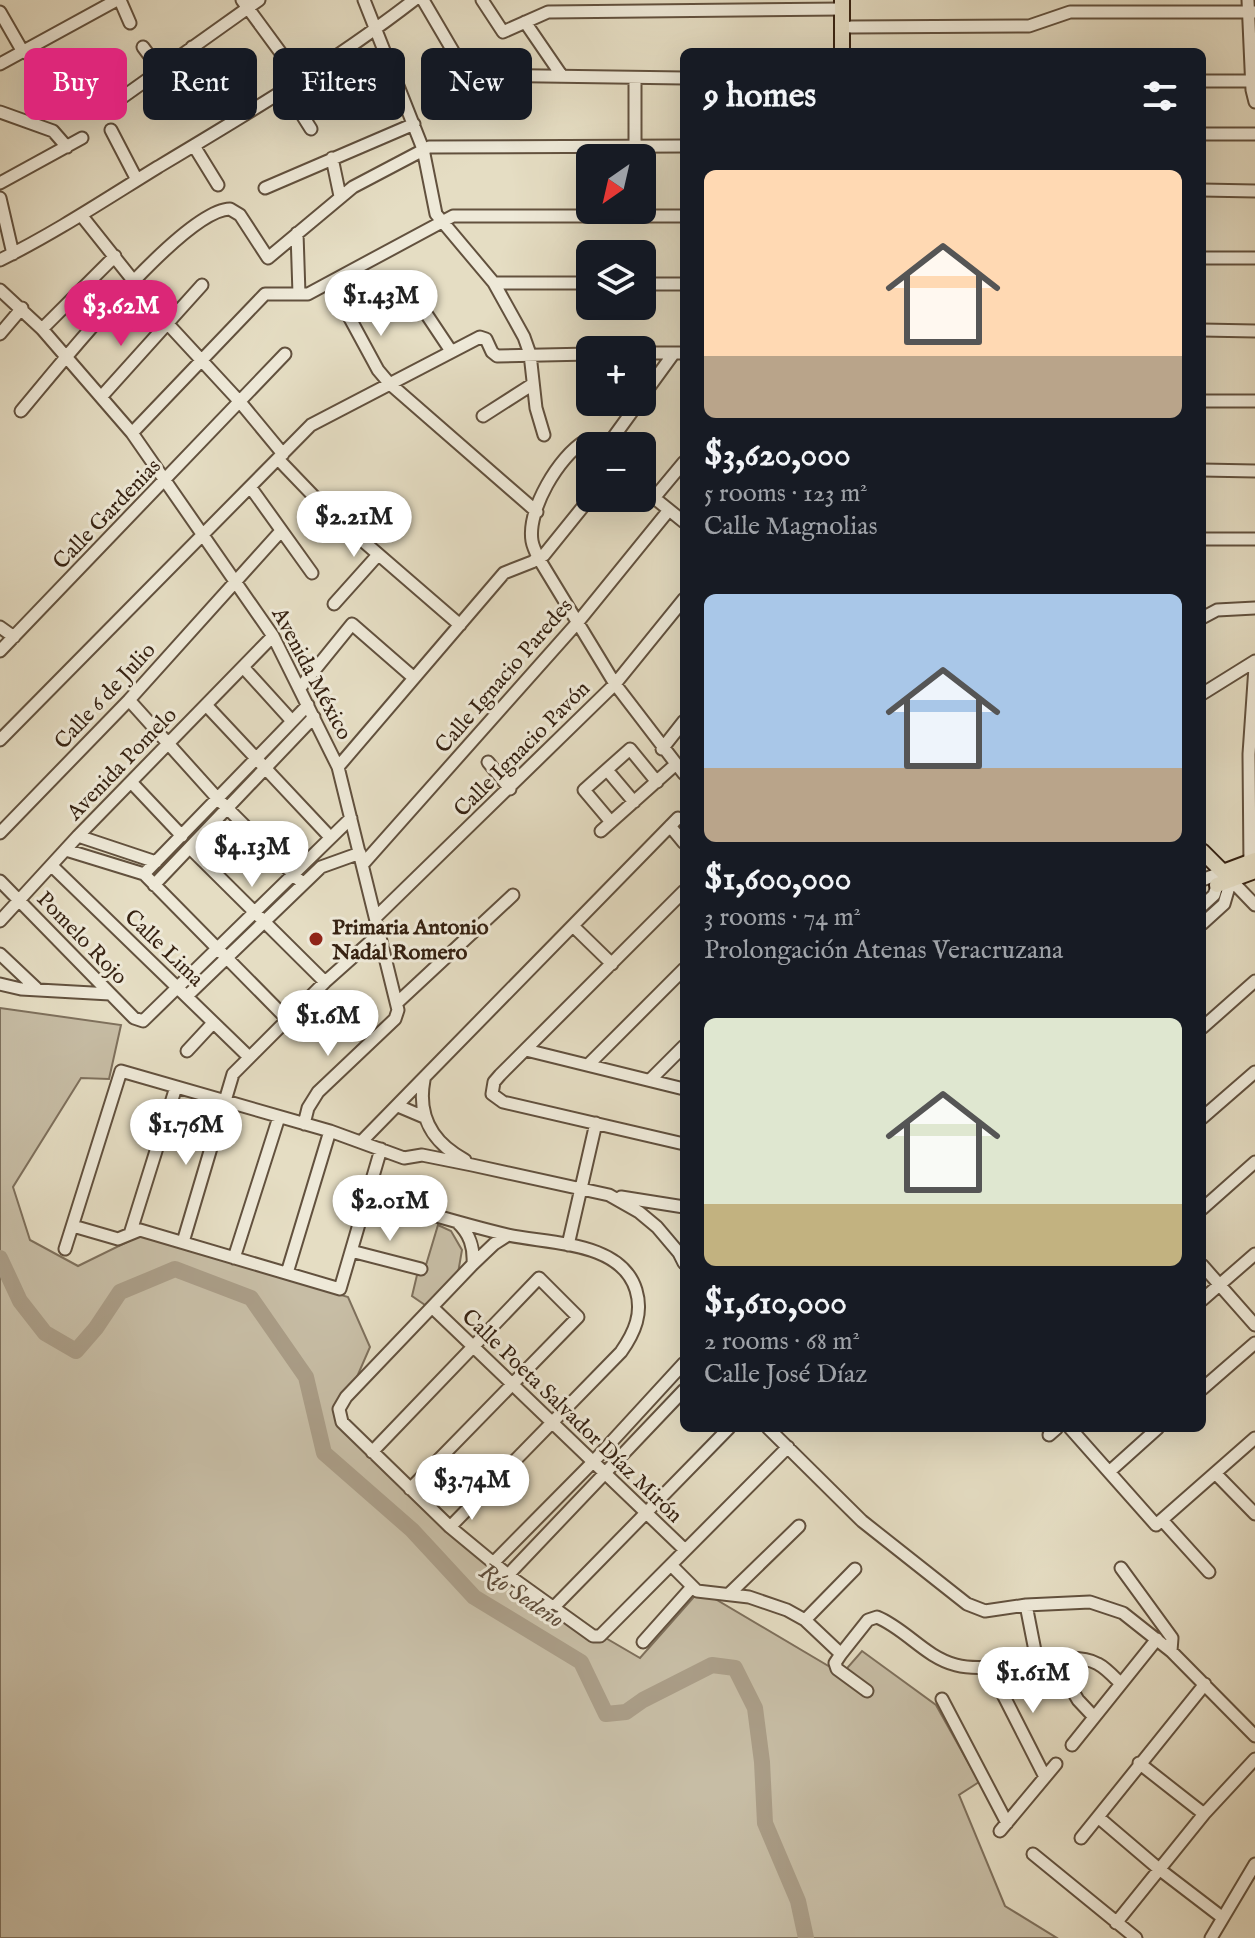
<!DOCTYPE html>
<meta charset="utf-8">
<style>
:root{--surface:#171b24;--page:#242831;--text:#f1f3f6;--muted:#9ea1a6;--accent:#db2777}
body{margin:0;font-family:"IM FELL English",serif;background:var(--page);color:var(--text);height:100vh;display:flex;flex-direction:column;font-size:30px;white-space:nowrap}
*{box-sizing:border-box;margin:0}
p{font-size:26px;color:var(--muted)}
.icon{flex:none;width:44px;height:44px;fill:none;stroke:currentColor;stroke-width:2;stroke-linecap:round;stroke-linejoin:round}
.map{position:relative;flex:1;overflow:hidden}
.side{position:absolute;left:680px;top:48px;width:526px;height:1384px;display:flex;flex-direction:column;background:var(--surface);border-radius:12px;box-shadow:0 8px 32px #0002}
.side>*{flex:none}
.top-card{position:absolute;left:24px;top:48px;width:536px;height:72px;display:flex;gap:16px}
.needle{width:52px;rotate:214deg}
.buttons{position:absolute;left:576px;top:144px;display:grid;gap:16px}
.buttons a{display:grid;place-items:center;width:80px;height:80px;border-radius:12px;background:var(--surface);box-shadow:0 8px 32px #0002;font-size:40px}
.price{position:absolute;translate:-50% -68px;padding:0 18px;border-radius:28px;background:#fff;color:#222;font-size:26px;line-height:52px;filter:drop-shadow(0 2px 4px #0008)}
.price::after{content:'';position:absolute;left:50%;top:48px;width:24px;height:18px;margin-left:-12px;background:inherit;clip-path:polygon(0 0,100% 0,50% 100%)}
.price.on{background:var(--accent);color:#fff}
ul{padding:0;list-style:none}
li{display:grid;align-content:center;gap:16px;height:424px;padding:0 24px}
li span{display:grid;place-items:center;height:248px;border-radius:12px;color:#555}
li>.icon{margin-inline-start:auto}
span .icon{width:144px;height:144px;fill:#fffc;stroke-width:1}
li b{font-size:34px}
h2{display:flex;justify-content:space-between;align-items:center;height:96px;padding:0 24px;font-size:34px}
.tag{padding:0 28px;border-radius:12px;background:var(--surface);box-shadow:0 8px 32px #0002;font-size:28px;line-height:72px}
.tag.on{background:var(--accent);color:#fff}
.map>svg:first-child{display:block}
.green{fill:#c7bda5;stroke:#7e705c;stroke-width:2}
.lines{fill:none;stroke-linecap:round;stroke-linejoin:round}
.river{stroke:#aa9d87;stroke-width:16}
.minor-casing{stroke:#62513e;stroke-width:15}
.major-casing{stroke:#362212;stroke-width:18}
.minor{stroke:#eee9d8;stroke-width:11}
.major{stroke:#e5ddc3;stroke-width:14}
.poi-dot{fill:#8f2418;stroke:#eee9d8;stroke-width:3}
.labels{text-anchor:middle;stroke-width:6;stroke-linejoin:round;paint-order:stroke}
.street-label{font-size:22px;fill:#362212;stroke:#eee9d8}
.poi-label{font-size:22px;font-weight:bold;fill:#362212;stroke:#eee9d8;text-anchor:start}
.water-label{font-size:24px;font-style:italic;fill:#5f4d3b;stroke:#eee9d8}
</style>
<div class="map">
<svg width="1255" height="1938" viewBox="0 0 1255 1938">
<rect width="100%" height="100%" fill="#e5ddc3"/>
<filter id="stains"><feTurbulence type="fractalNoise" baseFrequency=".0025" numOctaves="4"/><feColorMatrix values="0 0 0 0 .2 0 0 0 0 .09 0 0 0 0 .02 0 0 0 .5 -.17"/></filter>
<radialGradient id="worn" r=".72"><stop offset=".6" stop-color="#630" stop-opacity="0"/><stop offset="1" stop-color="#630" stop-opacity=".3"/></radialGradient>
<path class="green" d="M0,1008L121,1025L109,1079L81,1078L13,1187L30,1240L78,1266L141,1235L163,1241L213,1246L251,1268L348,1297L370,1347L353,1386L337,1413L515,1585L640,1658L700,1590L842,1674L862,1651L936,1705L979,1782L959,1795L1005,1906L1057,1938H0Z
M438,1225L451,1231L462,1250L458,1273L425,1305L412,1296L417,1275H423Z"/>
<g class="lines">
<path class="river" d="M0,1258L20,1301L45,1333L76,1351L96,1328L120,1292L175,1269L251,1298L306,1377L324,1453L412,1530L474,1597L581,1662L606,1714L626,1712L643,1700L712,1665L735,1668L755,1708L762,1762L765,1823L798,1901L806,1938"/>
<g class="minor-casing">
<path id="minor" d="M120,0L130,23
M242,0L300,79
M364,0L423,149L436,214L494,283L524,337L530,354L536,408L544,435
M423,0L467,75L476,98
M482,0L503,32L548,12L842,9
M1248,0L1252,90L1255,102
M0,12L23,52L83,71
M525,22L562,76
M851,27L1029,26L1070,12H1255
M143,47L160,70
M192,47L211,75
M0,64L117,0
M153,74L173,101
M467,75L684,78
M635,78V158
M1202,81H1255
M285,88L311,129
M106,109L259,0
M0,112L53,131L67,147
M111,130L137,180
M1202,134H1255
M194,146L218,185
M332,158L340,196
M0,183L82,138
M265,188L414,124
M1202,190L1255,191
M0,198L13,254
M81,215L167,323L240,402L283,454
M297,233L299,294
M1202,258H1255
M0,260C55,233 106,199 158,167C245,115 334,62 414,0
M494,283H590
M642,284H684
M407,285L451,351
M0,290L42,329L132,433L273,636L338,767L398,1010L395,1019L318,1092L308,1108L304,1124
M346,311L378,370L389,383L537,512
M42,329L115,256
M1202,330L1255,331
M0,334L22,308
M642,353H684
M102,396L202,285
M642,397L674,353
M1202,401H1255
M21,411C55,371 182,210 230,209L240,215L268,258L353,187L429,147L684,146
M483,416L533,384
M132,433L265,294H308L453,216H684
M591,446L585,441C559,456 527,510 532,541C533,547 536,553 539,559L615,684L684,774
M607,446L639,402
M278,459L326,509L460,625
M1202,470L1255,471
M251,488L312,573
M642,488L684,522
M654,498L684,462
M1202,539H1255
M334,604L377,556
M1202,618L1217,610L1255,608
M0,627L14,637
M0,651L285,354
M243,667L292,721
M300,688L352,624L414,678
M1202,694L1255,661
M129,700L218,799L303,884
M206,705L330,837
M0,740L311,425L480,337L486,339L492,352L497,356L590,354
M662,749L684,721
M488,762L510,789
M338,767L504,573L532,562L544,555L590,498
M607,770L634,802
M131,782L182,836
M611,822L584,790L630,749L657,782
M670,826L684,843
M601,831L675,765
M0,833L129,700L281,531
M78,836L156,862
M190,848L325,982
M66,850L144,874L287,1019
M363,864L578,622L669,510
M52,866L249,1057
M1250,866L1249,754L1255,667
M144,874L308,705
M1202,880L1223,872
M0,881L134,1018L143,1021L351,818
M154,885L314,717
M684,891L500,1075L494,1082L492,1094L503,1102L684,1144
M1202,906L1214,895L1219,880
M376,917L615,684L684,599
M0,921L78,836L273,636
M1202,924L1224,904L1231,880L1255,905
M573,926L612,964
M0,954L36,988
M0,984L21,989L110,994
M187,996L321,867L360,853
M398,1002L513,895
M1202,1028L1255,981
M526,1050L684,1089
M187,1051L213,1023
M588,1065L684,969
M424,1080C417,1117 433,1143 465,1160
M650,1080L684,1046
M398,1106L424,1117
M1202,1118L1255,1072
M362,1141L678,818
M367,1196C414,1209 461,1224 508,1235C549,1244 621,1241 636,1290C643,1313 635,1332 621,1352L450,1527
M621,1197L684,1207
M1202,1209L1255,1162
M457,1222C470,1234 474,1247 473,1264
M73,1226L118,1239L140,1230L340,1289L381,1149
M130,1234L176,1087
M508,1235L494,1244L473,1264L346,1397L339,1409L342,1422L450,1527L508,1575L593,1636H600L788,1447
M183,1242L233,1074L325,982L380,933
M568,1245L596,1123
M65,1249L121,1071L330,1131L404,1158L422,1155L472,1165L609,1195L639,1212L657,1227L679,1253L684,1263
M351,1251L421,1269
M234,1258L279,1117
M1202,1265L1255,1325
M287,1273L330,1131
M1202,1300L1255,1254
M433,1308L685,1550
M1202,1389L1255,1343
M768,1428L862,1521L967,1604L985,1611L1026,1605L1090,1602L1123,1613L1171,1651L1255,1736
M1070,1428L1156,1525L1255,1438
M1049,1435L1057,1428
M372,1452L539,1278L578,1317L410,1489
M1109,1472L1158,1428
M1215,1473L1255,1514
M1162,1520L1209,1572
M493,1563L593,1462L684,1363
M671,1565L697,1591L749,1597L787,1610L805,1620L841,1654L868,1620L877,1617C906,1629 925,1657 956,1665C998,1676 1065,1646 1098,1664C1106,1668 1114,1677 1121,1684
M1121,1568L1172,1638L1171,1651
M508,1575L684,1390
M729,1594L799,1526
M1026,1605L1037,1661
M553,1608L729,1428
M805,1620L855,1569
M643,1642L692,1587
M841,1654L835,1663L837,1669L867,1691
M1054,1659L1078,1700L1094,1717
M990,1669L1045,1777
M942,1699L1007,1823
M1072,1745L1157,1639
M1139,1763L1204,1814
M1098,1817L1159,1869L1223,1918
M1000,1831L1056,1764
M1081,1838L1205,1684
M1033,1854L1136,1938
M1116,1923L1204,1814L1255,1759
M1211,1938L1255,1864"/>
</g>
<g class="major-casing">
<path id="major" d="M842,0V52
M1202,851L1231,880
M1223,872L1255,860
M1217,885L1255,871"/>
</g>
<use href="#minor" class="minor"/>
<use href="#major" class="major"/>
</g>
<circle class="poi-dot" cx="316" cy="939" r="8"/>
<g class="labels">
<g class="street-label">
<text transform="translate(106 513) rotate(-46)" y="8">Calle Gardenias</text>
<text transform="translate(313 673) rotate(62)" y="8">Avenida México</text>
<text transform="translate(503 675) rotate(-49)" y="8">Calle Ignacio Paredes</text>
<text transform="translate(104 695) rotate(-47)" y="8">Calle 6 de Julio</text>
<text transform="translate(521 748) rotate(-45)" y="8">Calle Ignacio Pavón</text>
<text transform="translate(121 763) rotate(-46)" y="8">Avenida Pomelo</text>
<text transform="translate(83 937) rotate(46)" y="8">Pomelo Rojo</text>
<text transform="translate(165 947) rotate(44)" y="8">Calle Lima</text>
<text transform="translate(573 1415) rotate(44)" y="8">Calle Poeta Salvador Díaz Mirón</text>
</g>
<g class="poi-label">
<text x="332" y="934">Primaria Antonio<tspan x="332" dy="25">Nadal Romero</tspan></text>
</g>
<g class="water-label">
<text transform="translate(522 1595) rotate(34)" y="8">Río Sedeño</text>
</g>
</g>
<rect width="100%" height="100%" filter="url(#stains)"/>
<rect width="100%" height="100%" fill="url(#worn)"/>
</svg>
<div class="buttons">
<a><svg class="needle" viewBox="-14 -14 28 28"><path d="M0-13l5 13h-10z" fill="#e53935"/><path d="M0 13l5-13h-10z" fill="#9ea1a6"/></svg></a>
<a><svg class="icon" aria-label="layers" viewBox="0 0 24 24"><path d="M12 4l9 5-9 5-9-5zM3 14l9 5 9-5"/></svg></a>
<a>+</a>
<a>−</a>
</div>
<b class="price" style="left:381px;top:338px">$1.43M</b>
<b class="price on" style="left:121px;top:348px">$3.62M</b>
<b class="price" style="left:354px;top:559px">$2.21M</b>
<b class="price" style="left:252px;top:889px">$4.13M</b>
<b class="price" style="left:328px;top:1058px">$1.6M</b>
<b class="price" style="left:186px;top:1167px">$1.76M</b>
<b class="price" style="left:390px;top:1243px">$2.01M</b>
<b class="price" style="left:472px;top:1522px">$3.74M</b>
<b class="price" style="left:1033px;top:1715px">$1.61M</b>
<div class="top-card">
<a class="tag on">Buy</a>
<a class="tag">Rent</a>
<a class="tag">Filters</a>
<a class="tag">New</a>
</div>
<section class="side">
<h2>9 homes<svg class="icon" aria-label="filters" viewBox="0 0 24 24"><path d="M4 7h16M4 17h16"/><circle cx="9" cy="7" r="2"/><circle cx="15" cy="17" r="2"/></svg></h2>
<ul>
<li><span style="background:linear-gradient(#ffd9b3 75%,#b9a48a 0)"><svg class="icon" aria-label="home" viewBox="0 0 24 24"><path d="M3 11l9-7 9 7M6 9v11h12V9"/></svg></span><div><b>$3,620,000</b><p>5 rooms · 123 m²</p><p>Calle Magnolias</p></div></li>
<li><span style="background:linear-gradient(#a9c7e8 70%,#b9a48a 0)"><svg class="icon" aria-label="home" viewBox="0 0 24 24"><path d="M3 11l9-7 9 7M6 9v11h12V9"/></svg></span><div><b>$1,600,000</b><p>3 rooms · 74 m²</p><p>Prolongación Atenas Veracruzana</p></div></li>
<li><span style="background:linear-gradient(#dfe7d0 75%,#c2b280 0)"><svg class="icon" aria-label="home" viewBox="0 0 24 24"><path d="M3 11l9-7 9 7M6 9v11h12V9"/></svg></span><div><b>$1,610,000</b><p>2 rooms · 68 m²</p><p>Calle José Díaz</p></div></li>
</ul>
</section>
</div>
